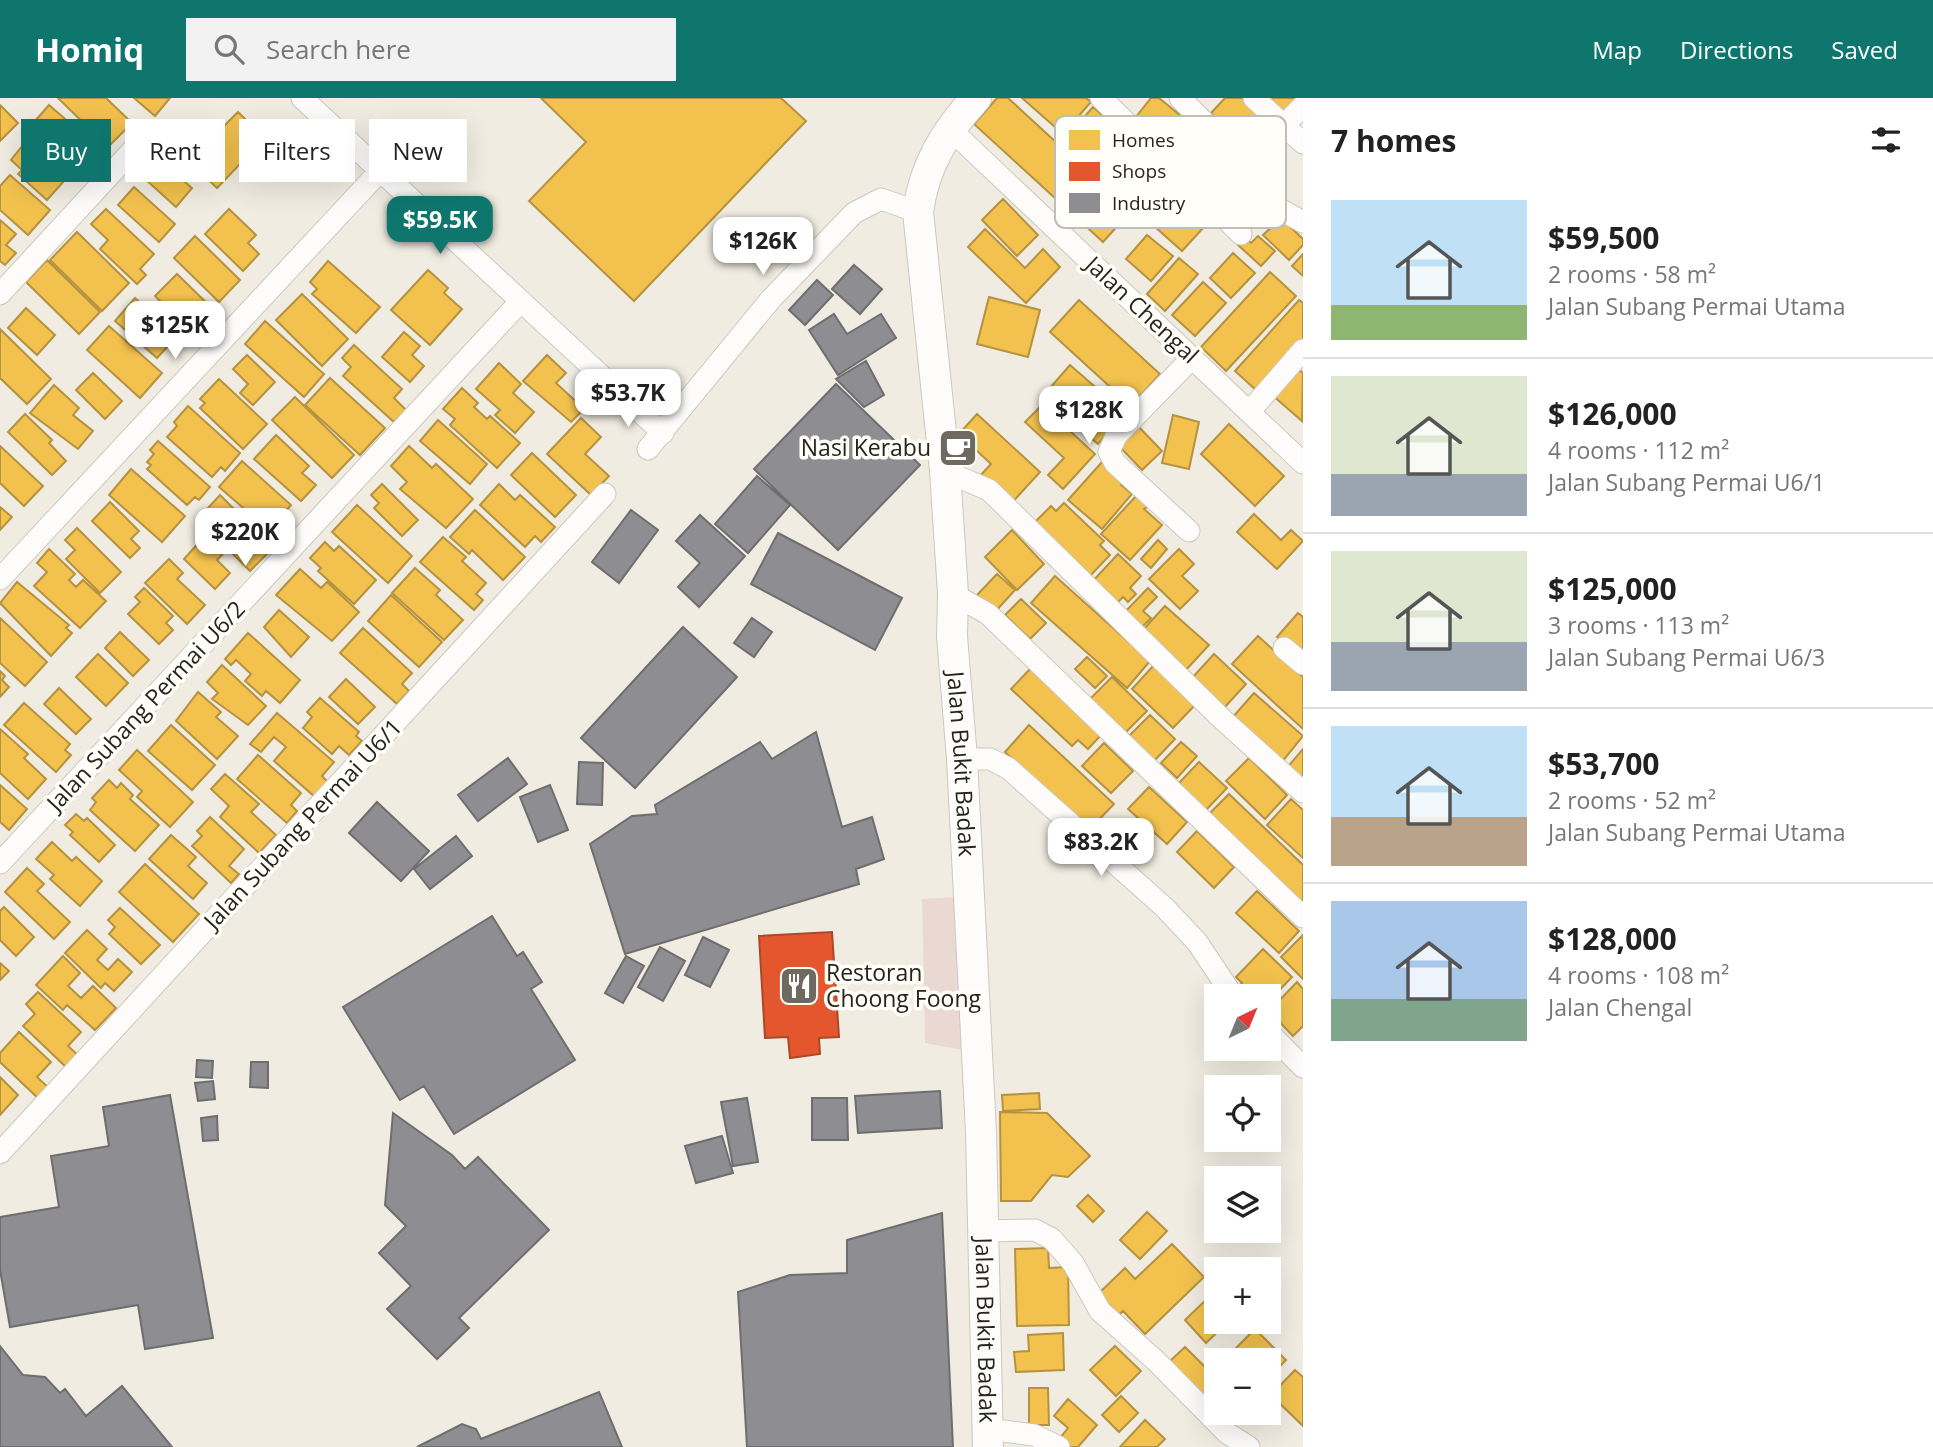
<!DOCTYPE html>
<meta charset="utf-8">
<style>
:root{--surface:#fff;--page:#f2f2f2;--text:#222;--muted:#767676;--line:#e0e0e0;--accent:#0f766e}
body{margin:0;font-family:"Open Sans",sans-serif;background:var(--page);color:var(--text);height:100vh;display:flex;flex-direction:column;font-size:26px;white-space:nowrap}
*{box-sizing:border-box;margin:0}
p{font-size:23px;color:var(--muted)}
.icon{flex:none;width:38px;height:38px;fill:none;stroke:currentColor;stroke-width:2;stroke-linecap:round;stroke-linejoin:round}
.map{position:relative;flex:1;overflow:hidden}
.sheet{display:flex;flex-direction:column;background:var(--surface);width:630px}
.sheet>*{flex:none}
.top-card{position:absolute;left:21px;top:21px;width:665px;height:63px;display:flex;gap:14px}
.needle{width:46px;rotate:43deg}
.controls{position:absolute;left:1204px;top:886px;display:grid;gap:14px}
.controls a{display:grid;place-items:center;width:77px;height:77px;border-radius:0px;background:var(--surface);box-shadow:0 7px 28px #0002;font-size:35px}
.price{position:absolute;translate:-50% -60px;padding:0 16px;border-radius:14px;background:#fff;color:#222;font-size:23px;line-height:46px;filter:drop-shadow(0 2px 4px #0008)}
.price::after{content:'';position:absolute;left:50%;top:42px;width:21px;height:16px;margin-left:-10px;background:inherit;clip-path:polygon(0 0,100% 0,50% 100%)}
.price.active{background:var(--accent);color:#fff}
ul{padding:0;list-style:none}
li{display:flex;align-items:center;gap:21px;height:175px;padding:0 28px}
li+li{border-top:2px solid var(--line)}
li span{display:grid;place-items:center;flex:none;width:196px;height:140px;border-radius:0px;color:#555}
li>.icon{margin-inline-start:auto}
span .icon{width:84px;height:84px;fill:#fffc;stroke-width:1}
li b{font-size:30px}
h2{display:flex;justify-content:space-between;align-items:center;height:84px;padding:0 28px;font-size:30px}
.tag{padding:0 24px;border-radius:0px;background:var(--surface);box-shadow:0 7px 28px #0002;font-size:24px;line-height:63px}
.tag.active{background:var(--accent);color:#fff}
header{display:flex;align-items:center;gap:42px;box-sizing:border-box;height:98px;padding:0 35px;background:var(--accent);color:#fff}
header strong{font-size:33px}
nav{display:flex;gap:38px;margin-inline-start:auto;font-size:24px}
.search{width:490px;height:63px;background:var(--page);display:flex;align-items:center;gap:18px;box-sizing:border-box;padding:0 24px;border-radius:0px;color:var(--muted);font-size:26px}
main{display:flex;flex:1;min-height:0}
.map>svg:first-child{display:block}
.green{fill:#e9d9d2}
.homes{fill:#f2c14e;stroke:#b5923f;stroke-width:2}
.shops{fill:#e4572e;stroke:#ab4829;stroke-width:2}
.industry{fill:#8d8d92;stroke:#6e6e6f;stroke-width:2}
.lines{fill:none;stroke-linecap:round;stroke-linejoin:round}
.minor-casing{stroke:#ccc8bf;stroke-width:23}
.secondary-casing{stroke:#ccc8bf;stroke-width:32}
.minor{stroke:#fdfcfa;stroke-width:21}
.secondary{stroke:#fdfcfa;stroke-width:30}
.labels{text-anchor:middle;stroke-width:7;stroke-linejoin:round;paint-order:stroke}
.street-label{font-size:23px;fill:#27241c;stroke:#fffef9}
.poi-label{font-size:23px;fill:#27241c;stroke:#fffef9;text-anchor:end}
.key{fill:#fffef9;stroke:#bebdb7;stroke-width:2}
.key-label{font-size:19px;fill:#27241c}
</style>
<header>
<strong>Homiq</strong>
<div class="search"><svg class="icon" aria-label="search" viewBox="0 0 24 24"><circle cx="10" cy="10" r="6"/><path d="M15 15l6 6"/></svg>Search here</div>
<nav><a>Map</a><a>Directions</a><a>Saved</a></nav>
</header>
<main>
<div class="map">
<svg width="1303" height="1349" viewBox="0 0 1303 1349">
<rect width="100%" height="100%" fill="#f1ece1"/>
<path class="green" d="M959,799L963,952L925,945L922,801Z"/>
<path class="homes" d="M58,0H106L132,25L108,49Z
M134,0H170L155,18Z
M541,0H781L806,23L634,203L529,103L586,44Z
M997,0H1008L1131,113L1103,144L974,26Z
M1022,0H1086L1091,4L1063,36Z
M1151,0H1159L1213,44L1194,68L1135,20Z
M1225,0H1244L1276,30L1253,55L1211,15Z
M1262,0H1302L1283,20Z
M0,7L18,25L0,43Z
M49,7L94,46L73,69L29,30Z
M1093,9L1215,117L1182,153L1061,45Z
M238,14L265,40L217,90L180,55L200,34L209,43Z
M23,47L64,83L47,102L18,76L22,72L11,62Z
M161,63L192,90L176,109L145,81Z
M10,77L50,112L28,137L0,112V88Z
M134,89L175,126L159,144L118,107Z
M1003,101L1038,137L1017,158L982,122Z
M106,111L154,156L140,171L146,177L137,186L100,151L108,142L91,126Z
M229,111L256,137L248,145L259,156L243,173L205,136Z
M1281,120L1303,141V147L1289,162L1263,137Z
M0,122L16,136L6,147L16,155L5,167L0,163Z
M985,131L1025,170L1043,151L1060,169L1026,205L968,149Z
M77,134L129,185L102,213L50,162Z
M1147,137L1173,158L1151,183L1126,161Z
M195,138L240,182L219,204L174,160Z
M1258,138L1275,153L1261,168L1238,147L1244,139L1251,145Z
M1233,155L1255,175L1231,200L1210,180Z
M1303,156V178L1292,168Z
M1179,160L1198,176L1165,213L1147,196Z
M47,162L100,214L79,236L26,184Z
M328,163L380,209L356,235L312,196L317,191L310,184Z
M428,172L448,190L444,195L462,211L430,247L391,212Z
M1270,174L1296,198L1226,273L1201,249Z
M177,176L217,215L195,238L155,198Z
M1203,184L1226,205L1195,238L1172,217Z
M302,196L348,241L322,268L276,222Z
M989,199L1040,212L1028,259L977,246Z
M135,200L177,238L157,260L115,223Z
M1079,202L1160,276L1131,308L1050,234Z
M1299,202L1303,205V242L1257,293L1235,273Z
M26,210L55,237L37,257L8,230Z
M265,223L324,276L304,299L245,246Z
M109,228L162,275L140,300L87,252Z
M0,231L51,281L27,306L0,280Z
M404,234L420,248L412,257L424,268L410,284L382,259Z
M354,247L402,291L394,300L406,312L394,324L343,278L351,269L342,260Z
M247,257L275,284L253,307L240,295L248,286L233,271Z
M547,257L566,275L556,285L584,311L571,324L523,283Z
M499,265L521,286L513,295L534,314L515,335L495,317L500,312L476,291Z
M1070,267L1125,315L1098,346L1043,298Z
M1296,269L1303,275L1302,323L1272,297Z
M93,275L122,303L105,321L76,292Z
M330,280L385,330L360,357L305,307Z
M219,281L267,326L243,351L200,310L205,305L200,301Z
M54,287L79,310L73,317L93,333L78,351L30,315Z
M462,290L478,305L474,309L487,321L490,318L520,345L497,370L450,327L455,321L443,311Z
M295,299L354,357L332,380L272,322Z
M1042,307L1095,356L1063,391L1048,377L1064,360L1025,324Z
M188,308L240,355L225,373L221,369L212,379L167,339L177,328L174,324Z
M25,316L52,342L49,345L66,363L52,377L8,334Z
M977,316L1040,374L1009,408L979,379L991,366L959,336Z
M1173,317L1199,324L1189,371L1162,365Z
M581,320L601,339L585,356L609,378L591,397L547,356Z
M438,322L487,366L470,386L420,343Z
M1229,326L1284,378L1255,408L1201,356Z
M1138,328L1162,353L1142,372L1118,347Z
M276,337L309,368L302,375L316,387L301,403L254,361Z
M158,343L210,389L199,402L195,399L187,407L147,371L151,367L147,364L154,356L150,352Z
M0,348L43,388L24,408L0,385Z
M409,348L432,370L436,366L473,401L446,430L400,391L407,384L391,368Z
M532,355L576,397L555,419L511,377Z
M242,363L291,407L280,420L290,429L279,441L219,389Z
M1102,364L1125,383L1121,387L1132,396L1102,431L1068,402Z
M131,371L185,418L162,444L109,397Z
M382,386L418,422L402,438L374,410L379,405L371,397Z
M499,386L515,402L520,397L555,429L541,444L535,438L525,449L480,407Z
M220,397L273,450L250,473L198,421Z
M1137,397L1149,408L1144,411L1162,427L1130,462L1101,436Z
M110,404L139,433L131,441L140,450L130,460L92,423Z
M1064,405L1104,443L1100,447L1110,457L1088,480L1033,426L1051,408L1056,413Z
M357,407L412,458L388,485L332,434Z
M0,409L12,419L0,432Z
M475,412L525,459L503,482L472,452L469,456L450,439Z
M1254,416L1281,442L1291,432L1303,443L1277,471L1237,434Z
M77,430L121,474L100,495L66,461L75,452L65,442Z
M1012,432L1044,466L1017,492L985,459Z
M443,439L466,459L462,463L486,485L476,496L483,502L474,512L420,464Z
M203,440L222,457L217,462L230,475L215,491L184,461Z
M1158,442L1167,451L1151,470L1141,461Z
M325,444L334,453L339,448L376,482L354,506L318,473L321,470L310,460Z
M49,451L75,476L69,482L76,489L83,482L106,503L80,530L34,488L47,474L37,465Z
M1179,451L1194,466L1182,478L1198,493L1180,511L1149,481Z
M1118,456L1141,478L1130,490L1136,496L1128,504L1123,499L1115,507L1091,485Z
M169,461L183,475L177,481L205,507L187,526L145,485Z
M415,470L440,492L436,497L463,522L444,542L392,495Z
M300,471L321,490L327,484L359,514L332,543L276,497Z
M997,476L1015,492L995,514L977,497Z
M1055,478L1150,563L1127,590L1031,505Z
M17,484L69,527L66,530L72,535L51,558L0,505Z
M144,490L173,518L166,525L173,532L159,546L128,516L140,504L135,499Z
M1148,490L1157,499L1143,513L1151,520L1139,532L1123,516Z
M391,497L442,544L419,569L368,523Z
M1021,501L1046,525L1030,541L1005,517Z
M1165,508L1209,547L1185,573L1142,533Z
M279,512L309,539L291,559L264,529Z
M1298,515L1303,519V562L1277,539Z
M0,520L47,564L25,588L0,565Z
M363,530L412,575L402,586L409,593L397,606L340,555Z
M120,534L149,562L133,578L105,550Z
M248,535L300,582L280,605L266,593L262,598L245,583L251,576L236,562L231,567L225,561Z
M1258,538L1303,579V631L1232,566Z
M98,556L128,585L106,608L76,579Z
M1214,556L1246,586L1224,610L1192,580Z
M1087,559L1107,578L1095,590L1075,571Z
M1155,566L1197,605L1173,630L1132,591Z
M222,567L266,608L248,627L212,601L218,595L207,584Z
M1031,570L1102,636L1088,651L1078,642L1072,648L1011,591Z
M0,573L5,578L2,582L9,589L0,599Z
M1112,579L1147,613L1125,635L1090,601Z
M346,581L375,609L358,626L329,599Z
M59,590L91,621L76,636L44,606Z
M198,594L221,614L216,619L238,638L217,661L176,623Z
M1254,595L1303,638L1282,664L1232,620Z
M320,600L359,634L356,638L362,643L349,657L339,648L332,656L303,630L312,619L307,614Z
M24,605L70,646L65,652L71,657L56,674L4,627Z
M277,615L334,664L322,678L328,684L315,699L274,663L286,649L274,639L261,654L250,646Z
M1150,617L1175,641L1154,663L1129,638Z
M171,627L215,667L192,692L148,653Z
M1029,627L1114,706L1089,732L1005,654Z
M0,631L28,656L24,660L46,681L28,701L0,675Z
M1181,644L1197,658L1177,680L1161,665Z
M1104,645L1133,673L1111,695L1082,668Z
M1303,651V686L1286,671Z
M137,652L193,704L170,729L137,699L142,693L119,672Z
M258,657L301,695L291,707L297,713L287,725L237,681Z
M1249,660L1287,697L1265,721L1226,683Z
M1199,664L1227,690L1206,712L1178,686Z
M225,676L259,706L251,714L276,737L259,755L220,719L229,708L211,691Z
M109,682L117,690L121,685L133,697L130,701L159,727L135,753L90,712L96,704L92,700Z
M0,687L27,711L9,732L0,724Z
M1149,689L1187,724L1167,746L1128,711Z
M1229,696L1303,767V809L1207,718Z
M1291,701L1303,712V760L1267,727Z
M76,716L84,723L87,720L115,747L99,764L70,737L73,734L65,727Z
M210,719L244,751L229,768L239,776L231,785L192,748L202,738L197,733Z
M1197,733L1234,769L1214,790L1177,754Z
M171,737L196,759L188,768L207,785L193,801L149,761Z
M52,744L72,763L76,759L102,783L80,808L50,781L54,777L36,761Z
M145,766L199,816L173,844L119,794Z
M27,770L44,786L37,793L70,824L54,841L5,794Z
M1257,793L1299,833L1279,855L1236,815Z
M4,809L34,839L16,858L0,842V813Z
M120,810L160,847L141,866L109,836L115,829L108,822Z
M87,832L107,851L97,862L108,872L118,861L132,874L114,893L105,885L101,890L65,855Z
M1303,837V881L1281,859Z
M1263,851L1292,879L1269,903V898H1243L1236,891L1242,885L1236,879Z
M63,858L80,875L68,888L81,900L93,888L116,910L95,932L67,907L63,912L36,887Z
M0,865L9,873L0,882Z
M1297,884L1303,891V928L1293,938L1269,913Z
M38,894L81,934L68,948L80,959L68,971L23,928L35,916L26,906Z
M19,934L51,964L37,979L50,991L40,1002L0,964V955Z
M0,979L18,997L0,1017Z
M1039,995L1040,1011L1003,1013L1002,997Z
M1000,1014L1047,1015L1090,1058L1068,1079L1052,1077L1031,1103H1001Z
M1088,1097L1104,1113L1093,1124L1077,1108Z
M1147,1114L1167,1133L1140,1161L1120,1142Z
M1172,1146L1204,1179L1145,1236L1123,1213L1116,1220L1096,1198L1125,1170L1135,1181Z
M1048,1150L1049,1170L1068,1169L1069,1227L1017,1228L1015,1151Z
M1216,1192V1223H1229L1206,1245L1185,1222Z
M1255,1231L1286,1262L1269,1280V1262H1240L1232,1254Z
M1063,1235L1064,1272L1016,1274L1014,1254L1029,1253L1028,1237Z
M1115,1248L1141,1273L1116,1298L1090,1272Z
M1185,1249L1207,1271L1216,1265V1313L1168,1265Z
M1295,1272L1303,1279V1328L1271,1297Z
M1029,1290H1048L1049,1327H1029Z
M1121,1298L1138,1315L1119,1334L1102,1317Z
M1068,1301L1097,1327L1078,1349H1070L1060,1340L1068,1330L1054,1318Z
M1217,1314H1241L1229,1326Z
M1145,1322L1165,1341L1157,1349H1120Z"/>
<path class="shops" d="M832,834L839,939L819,940L820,956L790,960L788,939L765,940L759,838Z"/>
<path class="industry" d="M854,167L882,191L860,216L832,191Z
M817,182L833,197L805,227L789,212Z
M834,216L847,236L881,216L896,240L838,277L809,232Z
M866,263L884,297L864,309L836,281Z
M836,286L920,367L838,452L754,371Z
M757,378L790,407L748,455L715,426Z
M631,412L658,432L619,485L592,464Z
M700,417L745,458L699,509L678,489L700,465L676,443Z
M778,435L902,500L875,552L751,486Z
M752,520L772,534L754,559L734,545Z
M683,529L737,579L635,690L581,640Z
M816,634L842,729L872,719L884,761L856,771L859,786L625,856L590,746L632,718L657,716L655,707L760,644L772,661Z
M508,660L527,686L478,723L458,697Z
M579,664L603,665L602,707L577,706Z
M550,687L568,732L538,744L520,699Z
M377,704L429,753L401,783L349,735Z
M456,738L472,758L430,791L414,771Z
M492,818L517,858L523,854L542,884L531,891L575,962L454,1036L424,988L400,1002L343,909Z
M703,839L729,852L710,889L685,877Z
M660,849L685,863L663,903L638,889Z
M626,858L644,868L623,905L605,895Z
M197,962L213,963L212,980L196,979Z
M251,964H268V990L250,989Z
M213,983L215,1001L198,1003L195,985Z
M940,993L942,1030L858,1035L855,998Z
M170,997L213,1240L145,1251L138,1207L10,1229L0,1172V1119L59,1109L51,1058L109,1048L103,1009Z
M747,1000L758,1064L733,1068L721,1004Z
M812,1000H847L848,1042H812Z
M393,1015L452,1057L465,1071L478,1059L549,1132L459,1220L469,1230L437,1261L387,1211L411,1188L379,1155L406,1128L385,1107Z
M217,1018L218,1042L203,1043L201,1020Z
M722,1038L733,1075L696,1085L685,1048Z
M942,1115L953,1349H747L738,1194L790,1177L847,1175V1142Z
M0,1248L23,1277L45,1279L60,1295L65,1291L86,1318L122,1288L172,1349H0Z
M599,1294L622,1349H417L462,1326L476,1331L481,1341Z"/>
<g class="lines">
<g class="minor-casing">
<path id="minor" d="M302,0L663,335
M1101,0L1241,136
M1180,0L1227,47L1253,96L1303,124
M1254,0L1303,45
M1283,28L1303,8
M949,30L1303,365
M0,196L142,42
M1250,313L1303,252
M648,351L771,201L854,115L881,101L918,114
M945,373L989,392L1222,621L1303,694
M1189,433L1115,365L1109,354L1116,338L1192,260
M0,481L380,73
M953,496L988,516L1303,819
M1284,550L1303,566
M962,661H990L1008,670L1164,809L1197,844L1233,898
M0,765L520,204
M1269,935L1303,969
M0,1055L605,396
M981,1133L1035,1132L1052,1141L1073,1165L1100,1213L1156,1263L1227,1335L1249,1349
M987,1331L1034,1337L1059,1349"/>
</g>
<g class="secondary-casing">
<g id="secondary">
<path id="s1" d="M976,0C945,34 924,68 918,114L945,373L953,496L952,538L962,661L981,1034L988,1349"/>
</g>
</g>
<use href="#minor" class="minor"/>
<use href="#secondary" class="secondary"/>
</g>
<defs>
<g id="cafe-square" transform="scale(2.0125)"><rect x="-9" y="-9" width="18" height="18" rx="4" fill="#6e6a61" stroke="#fffef9"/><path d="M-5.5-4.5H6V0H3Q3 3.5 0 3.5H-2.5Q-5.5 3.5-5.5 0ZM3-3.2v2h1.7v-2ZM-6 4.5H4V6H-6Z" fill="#fff"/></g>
<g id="restaurant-square" transform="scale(2.0125)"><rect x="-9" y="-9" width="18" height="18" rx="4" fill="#6e6a61" stroke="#fffef9"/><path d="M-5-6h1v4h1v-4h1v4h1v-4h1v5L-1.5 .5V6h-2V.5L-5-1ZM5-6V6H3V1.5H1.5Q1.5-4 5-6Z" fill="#fff"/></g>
</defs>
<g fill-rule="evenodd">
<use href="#cafe-square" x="958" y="350"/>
<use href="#restaurant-square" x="799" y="888"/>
</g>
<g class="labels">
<g class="street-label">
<text transform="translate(1142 212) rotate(43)" y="8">Jalan Chengal</text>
<text transform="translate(146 608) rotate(-47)" y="8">Jalan Subang Permai U6/2</text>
<text dy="8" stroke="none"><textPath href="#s1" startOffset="684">Jalan Bukit Badak</textPath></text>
<text transform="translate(303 726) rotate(-47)" y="8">Jalan Subang Permai U6/1</text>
<text dy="8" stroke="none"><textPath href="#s1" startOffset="1251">Jalan Bukit Badak</textPath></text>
</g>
<g class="poi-label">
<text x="931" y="358">Nasi Kerabu</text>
<text x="826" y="883" text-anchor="start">Restoran<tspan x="826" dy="26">Choong Foong</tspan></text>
</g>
</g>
<rect x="1055" y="18" width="231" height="112" rx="10" class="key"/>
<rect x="1069" y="32" width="31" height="20" fill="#f2c14e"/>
<rect x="1069" y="64" width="31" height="19" fill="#e4572e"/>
<rect x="1069" y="95" width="31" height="20" fill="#8d8d92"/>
<g class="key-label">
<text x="1112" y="49">Homes</text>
<text x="1112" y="80">Shops</text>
<text x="1112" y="112">Industry</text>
</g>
</svg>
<div class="controls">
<a><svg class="needle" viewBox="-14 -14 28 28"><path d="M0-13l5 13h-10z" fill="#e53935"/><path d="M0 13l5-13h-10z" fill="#767676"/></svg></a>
<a><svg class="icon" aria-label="locate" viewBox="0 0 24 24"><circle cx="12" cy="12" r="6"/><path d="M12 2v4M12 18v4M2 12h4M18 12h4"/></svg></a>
<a><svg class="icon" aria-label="layers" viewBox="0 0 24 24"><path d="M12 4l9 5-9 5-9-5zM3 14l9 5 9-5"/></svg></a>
<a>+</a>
<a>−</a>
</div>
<b class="price active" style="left:440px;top:158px">$59.5K</b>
<b class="price" style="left:763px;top:179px">$126K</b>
<b class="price" style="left:175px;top:263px">$125K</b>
<b class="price" style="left:628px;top:331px">$53.7K</b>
<b class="price" style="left:1089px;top:348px">$128K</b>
<b class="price" style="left:245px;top:470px">$220K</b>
<b class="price" style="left:1101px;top:780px">$83.2K</b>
<div class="top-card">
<a class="tag active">Buy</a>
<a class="tag">Rent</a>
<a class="tag">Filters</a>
<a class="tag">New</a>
</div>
</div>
<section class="sheet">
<h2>7 homes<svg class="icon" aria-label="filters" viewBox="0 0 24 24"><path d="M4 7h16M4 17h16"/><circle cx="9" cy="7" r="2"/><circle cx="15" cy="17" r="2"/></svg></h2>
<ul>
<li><span style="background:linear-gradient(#bfe0f5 75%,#8fb573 0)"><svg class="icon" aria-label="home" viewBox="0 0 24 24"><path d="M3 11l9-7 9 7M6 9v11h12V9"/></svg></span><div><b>$59,500</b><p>2 rooms · 58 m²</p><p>Jalan Subang Permai Utama</p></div></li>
<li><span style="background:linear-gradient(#dfe7d0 70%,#9aa5b1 0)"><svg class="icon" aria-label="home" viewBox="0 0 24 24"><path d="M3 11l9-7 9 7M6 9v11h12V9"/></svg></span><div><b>$126,000</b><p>4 rooms · 112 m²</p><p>Jalan Subang Permai U6/1</p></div></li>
<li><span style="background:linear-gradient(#dfe7d0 65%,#9aa5b1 0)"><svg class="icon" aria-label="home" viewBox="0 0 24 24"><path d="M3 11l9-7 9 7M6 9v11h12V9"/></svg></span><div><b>$125,000</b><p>3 rooms · 113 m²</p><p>Jalan Subang Permai U6/3</p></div></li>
<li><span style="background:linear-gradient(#bfe0f5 65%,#b9a48a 0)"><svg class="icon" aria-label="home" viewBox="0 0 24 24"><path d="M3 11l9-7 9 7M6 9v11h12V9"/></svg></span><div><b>$53,700</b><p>2 rooms · 52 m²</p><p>Jalan Subang Permai Utama</p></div></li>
<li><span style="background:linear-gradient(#a9c7e8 70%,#7fa58c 0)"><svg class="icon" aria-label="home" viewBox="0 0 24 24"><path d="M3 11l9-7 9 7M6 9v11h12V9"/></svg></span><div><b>$128,000</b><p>4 rooms · 108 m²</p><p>Jalan Chengal</p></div></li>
</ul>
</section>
</main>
